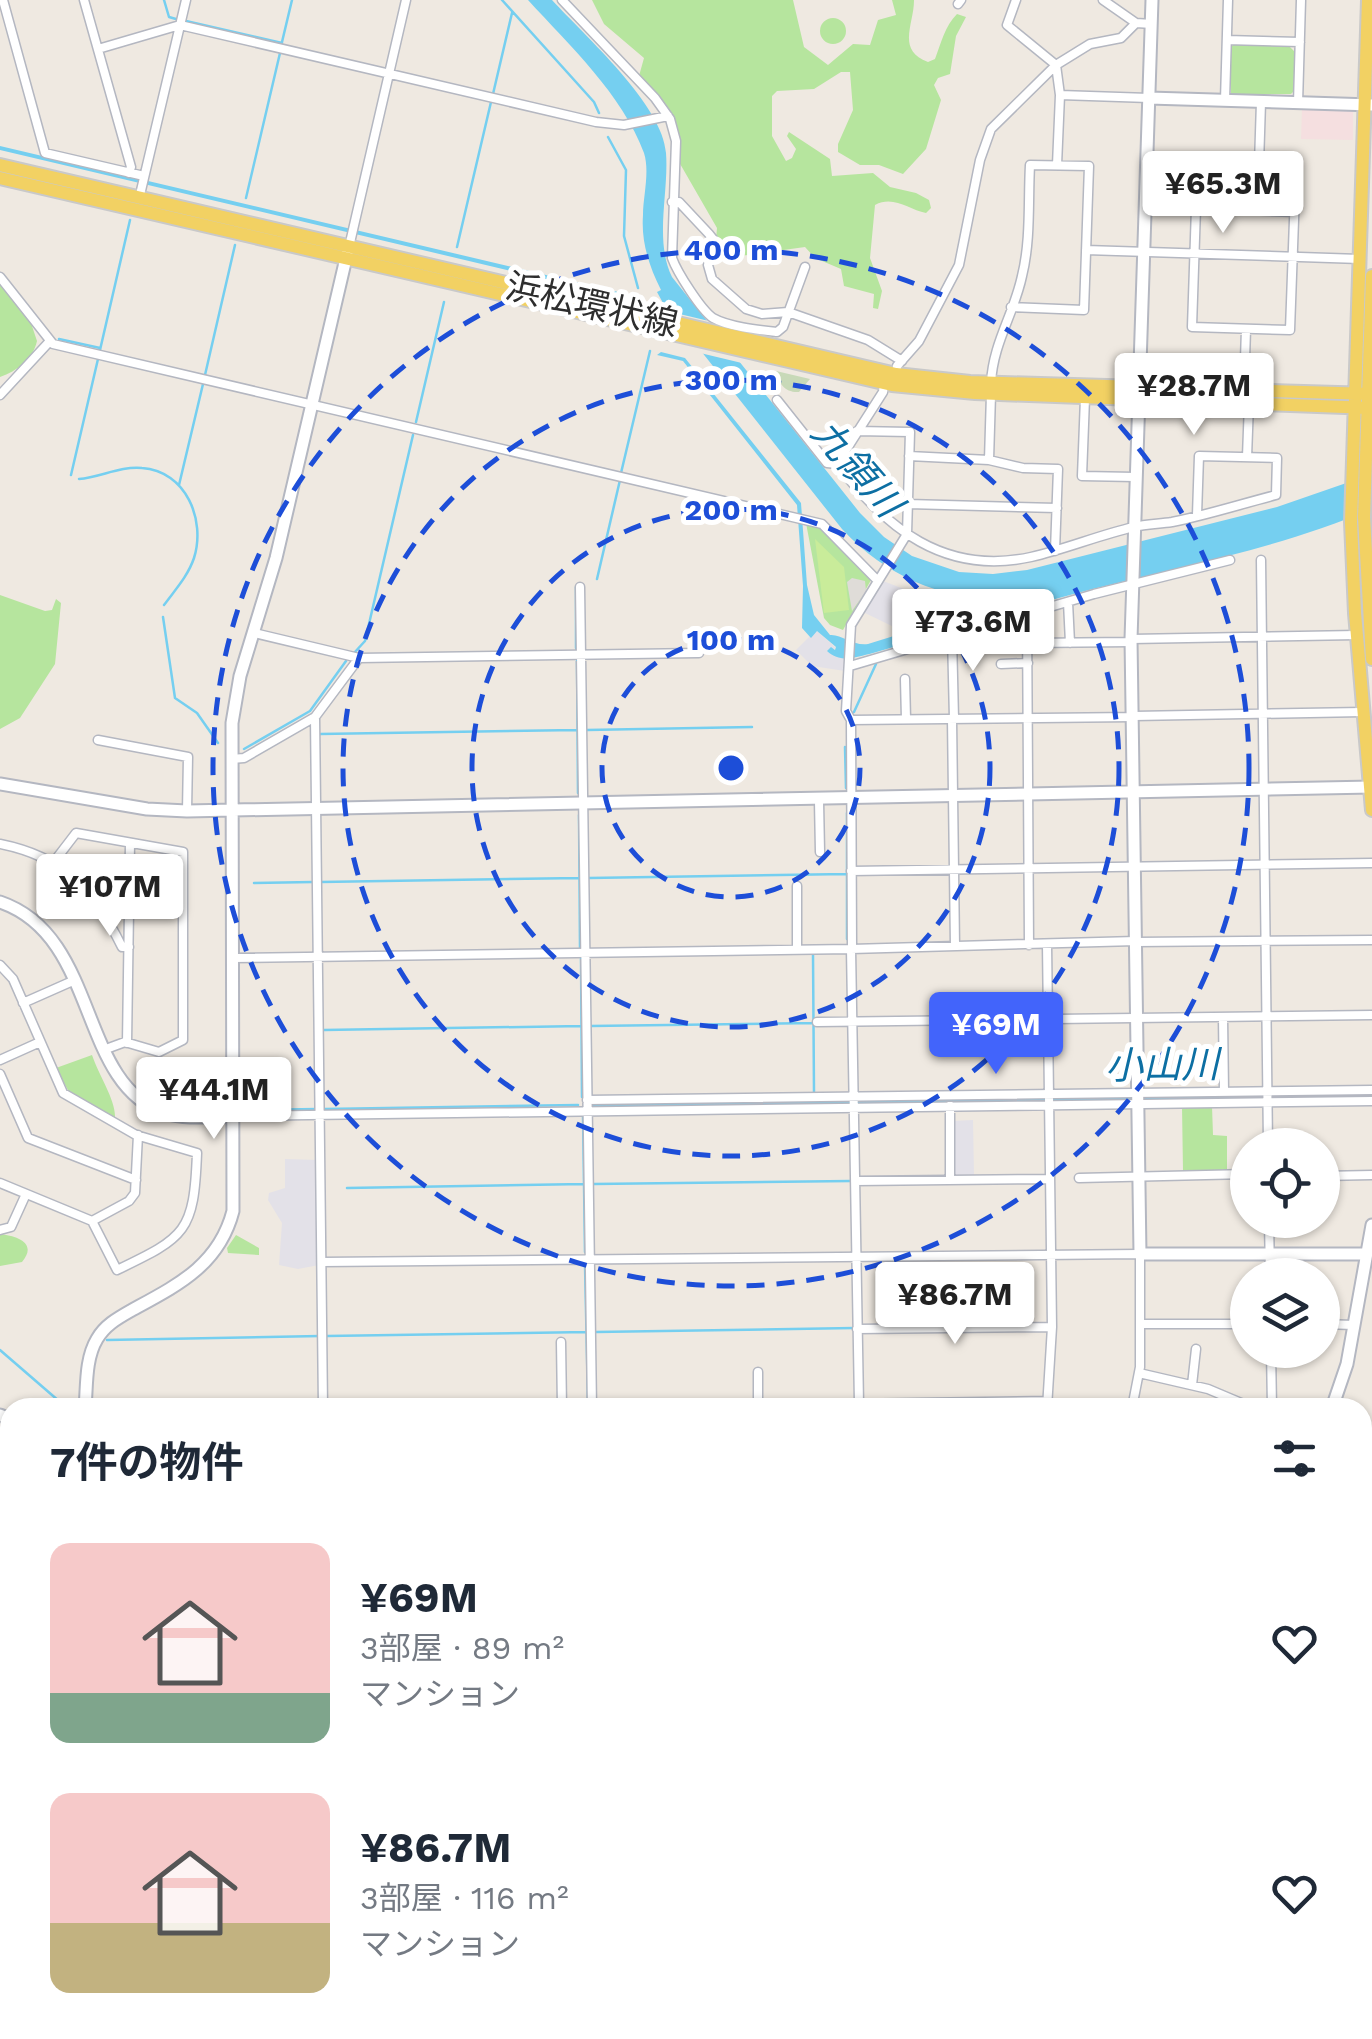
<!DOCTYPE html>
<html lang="ja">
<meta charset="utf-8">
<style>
:root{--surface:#fff;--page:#f2f2f3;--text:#1f2937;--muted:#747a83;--accent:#4264fb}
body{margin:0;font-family:"Work Sans","Noto Sans JP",sans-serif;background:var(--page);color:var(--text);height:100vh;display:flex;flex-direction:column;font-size:38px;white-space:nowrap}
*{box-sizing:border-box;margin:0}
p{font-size:32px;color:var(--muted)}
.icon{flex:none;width:55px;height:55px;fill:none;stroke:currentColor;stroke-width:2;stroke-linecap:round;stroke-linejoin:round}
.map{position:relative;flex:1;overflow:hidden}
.sheet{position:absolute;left:0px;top:1398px;width:1372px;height:642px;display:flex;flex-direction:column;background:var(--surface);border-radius:30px 30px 0 0;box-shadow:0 2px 8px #0004}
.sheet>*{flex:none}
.controls{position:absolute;left:1230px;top:1128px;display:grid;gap:20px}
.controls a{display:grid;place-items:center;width:110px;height:110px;border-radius:50%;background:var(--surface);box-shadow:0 2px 8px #0004;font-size:50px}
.price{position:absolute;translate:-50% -85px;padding:0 22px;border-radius:10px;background:#fff;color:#222;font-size:32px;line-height:65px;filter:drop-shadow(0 2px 5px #0008)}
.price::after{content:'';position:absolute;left:50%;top:60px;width:30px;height:22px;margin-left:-15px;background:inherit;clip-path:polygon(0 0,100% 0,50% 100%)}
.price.current{background:var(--accent);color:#fff}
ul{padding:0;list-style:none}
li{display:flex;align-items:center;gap:30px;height:250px;padding:0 50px}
li span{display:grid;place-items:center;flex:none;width:280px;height:200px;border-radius:20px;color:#555}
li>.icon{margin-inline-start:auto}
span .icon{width:120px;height:120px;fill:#fffc;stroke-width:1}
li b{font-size:42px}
h2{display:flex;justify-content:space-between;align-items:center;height:120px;padding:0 50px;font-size:42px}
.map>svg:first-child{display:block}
.industrial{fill:#e3e1e8}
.medical{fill:#f5dfe0}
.green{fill:#b6e59e}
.cemetery{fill:#c8d9b8}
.pitch{fill:#c9ec9a}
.plaza{fill:#dfdcd8}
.water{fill:#75cff0}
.pier{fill:#efe9e1}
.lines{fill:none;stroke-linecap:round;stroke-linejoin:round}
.stream{stroke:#75cff0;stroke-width:2.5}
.river{stroke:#75cff0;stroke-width:15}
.street-casing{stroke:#b4b7c1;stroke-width:11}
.secondary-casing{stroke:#b4b7c1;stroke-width:15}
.primary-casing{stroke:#c9c9c9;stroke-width:16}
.street{stroke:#fff;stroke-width:8}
.secondary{stroke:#fff;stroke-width:11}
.primary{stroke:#f2d163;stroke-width:12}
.ring{fill:none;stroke:#1d4ed8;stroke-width:5;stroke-dasharray:18 12}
.labels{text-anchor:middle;stroke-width:10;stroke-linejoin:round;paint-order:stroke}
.street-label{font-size:35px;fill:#2e2e2e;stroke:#fff}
.water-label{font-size:38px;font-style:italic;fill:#0d6fa3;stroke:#fff}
.centre{fill:#1d4ed8;stroke:#fff;stroke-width:5}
.ring-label{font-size:30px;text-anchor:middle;font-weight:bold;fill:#1d4ed8;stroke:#fff;stroke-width:10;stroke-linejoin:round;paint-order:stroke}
</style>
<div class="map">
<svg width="1372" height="2039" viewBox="0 0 1372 2039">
<rect width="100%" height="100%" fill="#efe9e1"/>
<path class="industrial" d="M883,581L946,605L945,614L896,628L863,612Z
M816,630L836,648L827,651L846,659L845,671L812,666L796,650Z
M973,1120L974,1176L955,1177L952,1121Z
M285,1159L318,1160L319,1265L298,1269L279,1265L282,1223L268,1200L269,1193L285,1188Z
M1363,1623L1372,1624V1673L1363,1672Z"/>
<path class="medical" d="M1302,109L1353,111V140L1301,139Z"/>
<path class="green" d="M592,0H793L804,47L828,65L853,44L870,45L878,20L896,15L892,0H914C914,25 896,50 928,62L935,59C941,43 945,26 957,14L966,17L956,36L950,74L938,78L934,85L941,100L926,149L903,174L879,165H860L838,152V144L853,110L850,72H841L814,89L777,91L772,96V136L786,161L792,158L796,149L787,136L789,132L830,159L832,176L873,173L890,187L916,193L929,200L931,208L926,213C909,210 894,195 875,205L870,258L882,291L878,309L873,308L874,294L844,286L841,269L815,258L805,247L719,259L715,250L717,228L679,162L678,135L639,76L644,58L604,24Z
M820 31a13 13 0 1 1 26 0a13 13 0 1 1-26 0Z
M1234,44L1289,46L1296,53L1295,90L1291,94H1231V47Z
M0,282L31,323L37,341C33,359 17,371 0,377Z
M806,523L820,526L871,580L843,630L830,625L824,618Z
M0,595L45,611L52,610L56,599L61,603L55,664L20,718L0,729Z
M92,1055C99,1076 116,1100 115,1118L69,1092L56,1068Z
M1182,1106H1212L1213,1135L1227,1136V1171H1183Z
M0,1234C17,1236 38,1243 22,1262L0,1266Z
M236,1235L259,1248V1255L228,1253L227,1248Z
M0,1591L10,1597V1652L0,1664Z
M10,1716V1913L0,1916V1729L6,1726Z"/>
<path class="cemetery" d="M776,371L810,379L799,392C785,393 778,383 776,371Z"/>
<path class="pitch" d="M815,539L844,567L849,610L824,613Z"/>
<path class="plaza" d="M852,578L865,581L866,591L852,611L847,582Z"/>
<path class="water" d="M528,0H552C585,36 663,105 666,153C669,193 654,240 672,277L860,513L884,537L912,556L959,572L993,574L1027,570L1277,507L1355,480L1372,509C1282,547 1188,565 1093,589C1019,608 946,632 873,653C856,657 841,664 827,651L831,647L835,650L836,647L817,631L811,638L802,628L803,586L797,505L683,361L657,355L661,352L685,358L801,503L807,585L814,615L830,635C842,634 852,646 868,644L1003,602C938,597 887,577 842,529L663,303L657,292L661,290C649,266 641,242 643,215C643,197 650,172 644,153C622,94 570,46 528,0Z
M0,146L618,292L617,296L0,150Z
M200,1074L199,1102L179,1100L160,1091L166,1083Z"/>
<path class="pier" d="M663,310L713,322L746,364L696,352Z"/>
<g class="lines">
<path class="stream" d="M164,0L169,17L176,19
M502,0L594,102L599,113
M186,21L282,43
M282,42L292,0
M493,94L512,13
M608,137L626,170L624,236L638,288
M246,198L280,53
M457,247L491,102
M59,339L100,348
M100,350L130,220
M205,375L235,245
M416,422L444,302
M621,473L650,351
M71,475L98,359
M79,479C101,477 120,466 142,468C186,471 206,520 194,558C188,576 175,590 164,605
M179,485L203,384
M597,579L620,480
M576,587V648
M163,617L175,698L197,713L218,743
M354,653L365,641L413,435
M577,661L578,793
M854,712L876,664
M587,730L752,727
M320,734L577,730
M845,747L846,788
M244,749L310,711L346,661
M847,813V939
M579,815L580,948
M589,878L847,874
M321,882L580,878
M254,883L313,882
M813,954L814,1092
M581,957L582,1097
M591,1026L813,1023
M324,1030L582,1026
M848,1101V1103
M325,1109L578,1105
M248,1110L317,1109
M583,1116L585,1252
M594,1184L851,1181
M347,1188L584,1184
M585,1265L588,1400
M596,1332L854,1328
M327,1336L587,1332
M107,1340L320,1336
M0,1350L67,1408
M99,2030L106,2039
M287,2030L294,2039
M476,2030L483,2039
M417,2039L428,2030"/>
<path class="river" d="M592,1105L1372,1095"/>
<g class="street-casing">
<path id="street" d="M3,0L45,153L144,176
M84,0L131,167L129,173
M562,0L655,98L670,119L676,141L672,258C677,272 701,310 713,318C729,327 759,330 777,332L783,327L805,267
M1016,0L1007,25L1056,65L1060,95L1057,165
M1103,0L1136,23
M958,4L961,0
M1227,40L1300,42
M98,49L180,25L596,122L624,125L668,116
M1060,95L1149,98
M1225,100L1228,0
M1298,103L1301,0
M1147,160L1296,165C1294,220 1292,275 1290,330L1192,327L1196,208L1294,212
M1259,164L1261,102
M139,199L186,0
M672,202H679L709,234L713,239L708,265L712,279L746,309L762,314L788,312L868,340L902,361
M1223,209L1224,163
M349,247L406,0
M1086,250L1360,259
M0,277L53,344L822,524L878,581
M896,374L897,366L919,341L959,265L980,160L991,129L1056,65L1090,44L1121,38L1136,23L1152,24
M884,383L883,392L837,464C886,528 944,576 1031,557C1066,549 1099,535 1134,527C1146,524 1159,524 1172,522C1207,515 1241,504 1276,495L1277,458L1199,456L1197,515
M991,383C993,343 1014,314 1022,276C1031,240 1028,201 1030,165L1089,166L1084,310L1011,307
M1244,390L1246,329
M0,395L50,341
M1085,398L1082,476L1135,477
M777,400L827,463L837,464
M909,456L989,460L1023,468L1058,469L1055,551
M1247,457L1249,403
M989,460L991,394
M908,504L1057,508
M1261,560L1268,1145
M580,587L592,1408
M1068,602L1070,643
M1027,614L1029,945
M254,633L359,658L699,653
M952,636L954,719
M1131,639L1357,635
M1028,643L1131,642
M1001,664L1028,663
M850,666L1094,594L1230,560
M905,679L906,719
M1134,716L1363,712
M315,717L323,1408
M952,719L955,946
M851,720L1134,717
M98,740L188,757L187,811
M231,759L244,758L315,717L359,658
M819,801L820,852
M0,844C65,857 94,890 122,947H129
M53,863L76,833L183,852V1040L159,1052L125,1042L106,1049
M851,871L1372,863
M797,886V949
M1136,942L1372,940
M852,947L851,720L846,711L851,625L907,534L910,432L857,431
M851,949L859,1404
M232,958L851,949L1136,941
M0,965L13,979L63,1093L136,1135L197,1153C194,1232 186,1237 117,1270L92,1221
M23,1003L75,980
M1223,1017L1224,1092
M817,1022L1372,1015
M127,1043L130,843
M0,1060L40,1042
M0,1074L28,1138L136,1180
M587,1100L1372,1090
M950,1106V1180
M234,1116L1372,1101
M1322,1176L1372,1175
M1079,1178L1248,1174
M855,1181L1050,1179
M0,1183L92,1221L129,1201L135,1193L138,1135
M1269,1220L1270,1275
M0,1230L11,1227L26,1194
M322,1262L1140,1254V1367L1132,1408
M1141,1324H1248
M1322,1324L1354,1325
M857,1329L1052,1327
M561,1342L562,1408
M1271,1350L1272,1408
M758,1372V1404
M1139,1373L1208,1389L1253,1408
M1192,1385L1196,1349
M569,1408L1048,1401
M1047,1408L1052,1327L1047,944
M1362,1435H1372
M0,1507L10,1502
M0,1524H10
M1362,1524L1372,1523
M1362,1563L1372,1562
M1362,1595H1372
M1362,1901L1372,1903
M1362,1984L1372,1986
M1362,2011L1372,2012
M509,2030L534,2039
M1038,2030L1054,2039
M1321,2031L1339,2032
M50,2039L61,2030
M423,2039L435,2030
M540,2039V2030
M966,2039L971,2030
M1205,2039L1210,2030
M1271,2039L1273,2030"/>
</g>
<g class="secondary-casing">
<path id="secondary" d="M1152,0L1131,639L1140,1254H1367
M1149,98L1372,105
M0,784L147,809L187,811L1372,787
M0,902C100,936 77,1084 165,1113C187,1120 212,1116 234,1116
M85,1408C87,1386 85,1359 97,1339C105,1325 118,1318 132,1310C178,1285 219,1265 233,1211L232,723L240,676L276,558L347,254
M1332,1408L1347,1364L1372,1225
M0,1415L10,1419
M0,1675L10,1665
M1362,1758H1372
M850,2039L855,2030
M1128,2039L1133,2030"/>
</g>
<g class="primary-casing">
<path id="primary" d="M1368,0L1351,522L1355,613L1372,810
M0,165L896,374L970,382L1372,394
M0,178L892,385L975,393L1372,408
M1372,276L1364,517L1372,659"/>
</g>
<use href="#street" class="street"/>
<use href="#secondary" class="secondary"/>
<use href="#primary" class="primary"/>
</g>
<g class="ring">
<circle cx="731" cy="768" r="129"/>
<circle cx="731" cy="768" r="259"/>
<circle cx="731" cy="768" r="388"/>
<circle cx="731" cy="768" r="518"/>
</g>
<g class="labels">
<g class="street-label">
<text transform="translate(592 305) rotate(13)" y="12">浜松環状線</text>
</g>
<g class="water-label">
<text transform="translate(857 468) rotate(49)" y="13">九領川</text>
<text transform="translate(1162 1065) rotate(-1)" y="13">小山川</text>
</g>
</g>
<circle cx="731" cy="768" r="15" class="centre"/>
<g class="ring-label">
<text x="731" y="260">400 m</text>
<text x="731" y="390">300 m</text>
<text x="731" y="520">200 m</text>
<text x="731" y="650">100 m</text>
</g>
</svg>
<div class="controls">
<a><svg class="icon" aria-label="locate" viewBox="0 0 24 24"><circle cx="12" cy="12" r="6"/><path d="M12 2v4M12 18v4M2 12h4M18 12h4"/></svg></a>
<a><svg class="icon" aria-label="layers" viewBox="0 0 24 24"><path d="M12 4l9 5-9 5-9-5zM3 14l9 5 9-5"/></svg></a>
</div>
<b class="price" style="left:1223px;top:236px">¥65.3M</b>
<b class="price" style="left:1194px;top:438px">¥28.7M</b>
<b class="price" style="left:973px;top:674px">¥73.6M</b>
<b class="price" style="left:110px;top:939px">¥107M</b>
<b class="price current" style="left:996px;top:1077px">¥69M</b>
<b class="price" style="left:214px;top:1142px">¥44.1M</b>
<b class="price" style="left:955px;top:1347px">¥86.7M</b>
<section class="sheet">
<h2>7件の物件<svg class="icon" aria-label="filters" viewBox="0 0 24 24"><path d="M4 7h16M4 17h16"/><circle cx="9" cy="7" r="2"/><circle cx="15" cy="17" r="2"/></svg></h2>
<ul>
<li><span style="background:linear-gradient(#f6c9c9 75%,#7fa58c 0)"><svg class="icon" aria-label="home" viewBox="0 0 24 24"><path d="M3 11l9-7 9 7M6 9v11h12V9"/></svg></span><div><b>¥69M</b><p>3部屋 · 89 m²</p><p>マンション</p></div><svg class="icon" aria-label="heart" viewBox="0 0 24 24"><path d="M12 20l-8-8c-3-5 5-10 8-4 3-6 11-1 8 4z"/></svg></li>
<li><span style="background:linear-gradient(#f6c9c9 65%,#c2b280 0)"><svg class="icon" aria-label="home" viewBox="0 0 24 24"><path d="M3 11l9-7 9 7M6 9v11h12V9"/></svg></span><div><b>¥86.7M</b><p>3部屋 · 116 m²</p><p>マンション</p></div><svg class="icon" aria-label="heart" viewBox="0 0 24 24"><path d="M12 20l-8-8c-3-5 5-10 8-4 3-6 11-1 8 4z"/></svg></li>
</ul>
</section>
</div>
